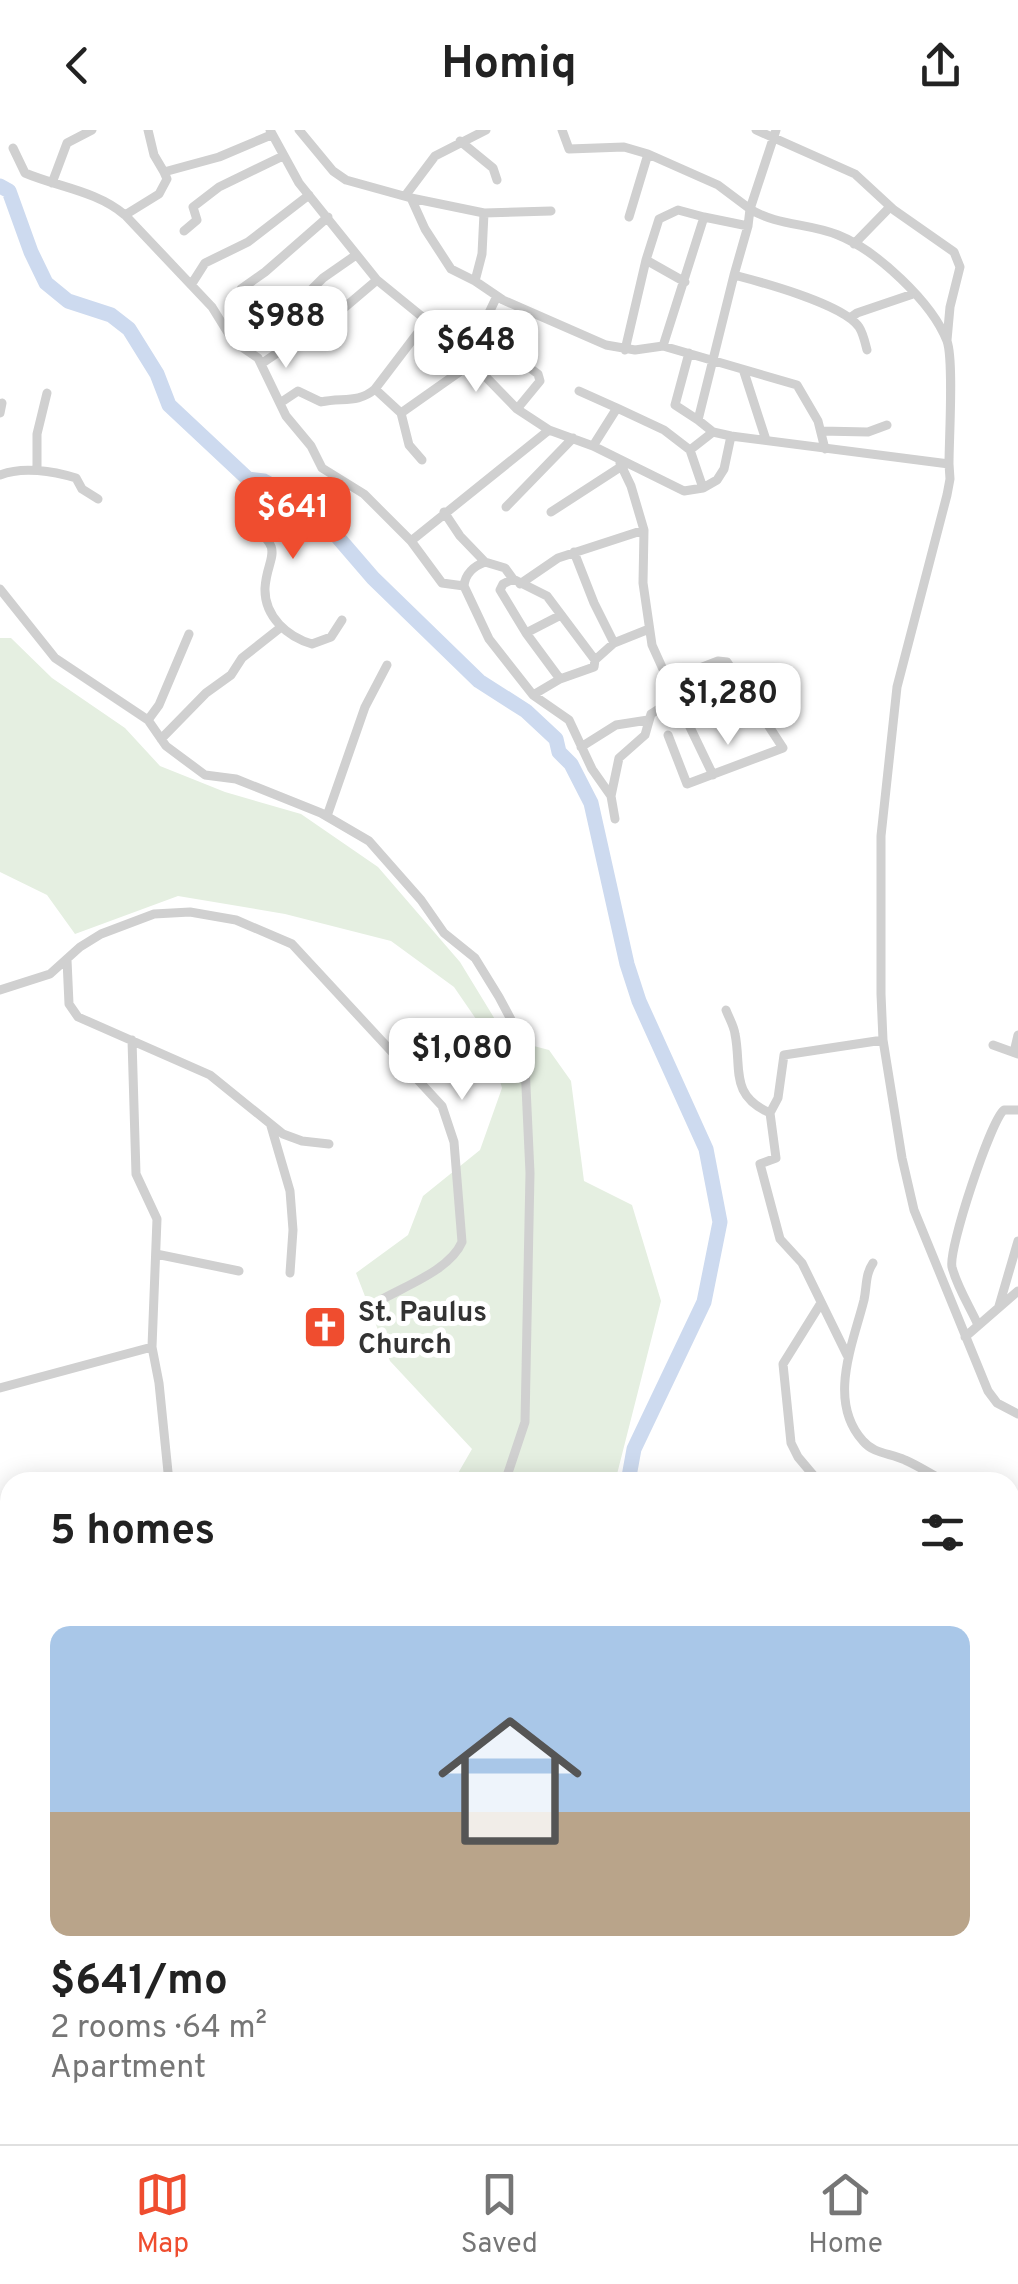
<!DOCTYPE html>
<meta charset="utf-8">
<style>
:root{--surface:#fff;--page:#f2f2f2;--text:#222;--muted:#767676;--line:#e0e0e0;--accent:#ef4d2f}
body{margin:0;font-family:Overpass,sans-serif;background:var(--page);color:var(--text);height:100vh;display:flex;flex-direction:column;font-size:38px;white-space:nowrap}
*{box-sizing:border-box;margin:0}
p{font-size:32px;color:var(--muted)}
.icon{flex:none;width:55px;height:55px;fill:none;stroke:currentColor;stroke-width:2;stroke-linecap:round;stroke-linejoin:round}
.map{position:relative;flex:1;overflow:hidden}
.drawer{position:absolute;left:0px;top:1342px;width:1020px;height:672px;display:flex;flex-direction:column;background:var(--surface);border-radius:30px 30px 0 0;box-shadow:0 5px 25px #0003}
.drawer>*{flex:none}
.price{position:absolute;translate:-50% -85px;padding:0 22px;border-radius:20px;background:#fff;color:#222;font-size:32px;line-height:65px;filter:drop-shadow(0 2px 5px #0008)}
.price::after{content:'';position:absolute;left:50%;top:60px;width:30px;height:22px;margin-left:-15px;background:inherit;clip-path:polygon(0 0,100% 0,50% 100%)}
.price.current{background:var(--accent);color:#fff}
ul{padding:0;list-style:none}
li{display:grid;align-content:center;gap:20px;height:530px;padding:0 50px}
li+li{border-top:2px solid var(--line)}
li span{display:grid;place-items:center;height:310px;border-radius:20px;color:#555}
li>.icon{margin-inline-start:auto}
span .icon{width:180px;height:180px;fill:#fffc;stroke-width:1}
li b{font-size:42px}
h2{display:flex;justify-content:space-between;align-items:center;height:120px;padding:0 50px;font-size:42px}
header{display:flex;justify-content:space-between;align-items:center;height:130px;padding:0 50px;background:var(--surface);font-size:45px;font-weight:700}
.dock{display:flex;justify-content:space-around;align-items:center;height:140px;border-top:2px solid var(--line);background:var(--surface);font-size:28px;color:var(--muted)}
.dock a{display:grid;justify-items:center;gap:5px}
.dock .current{color:var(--accent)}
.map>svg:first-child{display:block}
.green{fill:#e5efe1}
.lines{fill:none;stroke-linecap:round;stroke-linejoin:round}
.river{stroke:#cddaef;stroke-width:15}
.street{stroke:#d0d0d0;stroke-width:9}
.primary{stroke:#ababab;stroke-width:14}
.labels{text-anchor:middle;stroke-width:10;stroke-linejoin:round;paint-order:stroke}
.poi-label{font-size:28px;font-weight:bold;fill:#333;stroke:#fff;text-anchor:start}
</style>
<header><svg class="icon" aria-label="back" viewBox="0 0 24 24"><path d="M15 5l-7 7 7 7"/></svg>Homiq<svg class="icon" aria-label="share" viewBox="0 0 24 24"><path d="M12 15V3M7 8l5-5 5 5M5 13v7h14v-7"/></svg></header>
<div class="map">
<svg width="1018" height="2014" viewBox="0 0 1018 2014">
<rect width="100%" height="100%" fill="#fff"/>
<path class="green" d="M0,508H11L52,548L125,598L160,636L225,662L301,684L378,737L460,832L507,909L549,920L571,951L584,1051L632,1075L661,1171L615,1352H453L472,1319L390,1231L356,1143L408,1105L423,1066L480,1020L502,958L487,905L454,857L391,811L285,784L178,766L75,804L47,765L0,742Z"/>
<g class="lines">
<path class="river" d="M0,56L9,61L31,122L46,153L68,171L111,185L129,199L157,244L169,275L248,349L264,351L311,376L373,448L479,551L526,581L556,609L559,622L571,634L591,673L627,834L639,871L706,1019L720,1092L704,1172L634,1319L628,1352
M1010,1682L1018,1690"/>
<path class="street" d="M148,0L154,25L164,42L219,27L271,5
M270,0L299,53L377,150L447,207L517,279L549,300L593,316L684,361L703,358L717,350L724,339L731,306
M299,0L333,41L346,50L411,68L425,99L451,139L475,151
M562,0L569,19L624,17L648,24L629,87
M756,0L855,44L894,80L954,122L960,137L950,177L947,210
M460,11L493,38L497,50
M13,18L25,43C58,57 97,61 125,85L212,177L233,211L258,228L286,286L311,316L322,338L364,364L411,411L549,300
M648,24L718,55L750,79L776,0
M52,53L67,13L92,0
M405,66L435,26L486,0
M411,68L484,83L482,124L475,151L503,170L606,215L635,220L663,216L797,255L818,291L825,319
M484,83L551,81
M125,85L159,64L167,49L164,42
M748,96L750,79C777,96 809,93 838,105C876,120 932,172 947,211C954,230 949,308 949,334
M184,101L197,90L193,77L219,57L283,26
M854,114L890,77
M646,130L685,152
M734,145L698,290L713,302L731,306L949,334L950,349L947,365L897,557L881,706V864L883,910L902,1028L914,1080L988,1261L997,1273L1018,1284
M191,155L205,133L248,112L309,65
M241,159L265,142L328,87
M497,166L487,187L516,220L519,230L538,244L540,251L517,279
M850,188L857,183L913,164
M331,189L377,150
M663,216L704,87L748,96L734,145C761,152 843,174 859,197C863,203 865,212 867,220
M625,220L646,130L659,89L678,80L704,87
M689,223L675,275L698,290
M261,234L283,219L278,202L293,191L294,177L323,148L356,125
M744,242L766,310
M579,261L617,278
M280,273L298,261L321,272C341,267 358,274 375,259
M0,283L2,273
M401,283L472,233
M821,301L868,302L887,295
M593,316L617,278L664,300L690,320L713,302
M690,320L703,358
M422,330L409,315L401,283L375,259L426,192
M37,340V304L47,263
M0,345C22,336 53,341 76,348L82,359L98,369
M506,377L573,308
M444,382L460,406L485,432
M551,382L622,336
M252,396C286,421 267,426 265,458C264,487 288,507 312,514L331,507L342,490
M411,411L442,453L464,456
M574,422L594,473L614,513
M513,449L505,438L485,432C474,436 465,444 464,456L489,509L533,565L569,590L592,639L611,666
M520,454L558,428L644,400L631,356L620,333
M0,459L55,528L148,590L166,616L205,645L236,649L321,683L369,711L421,770L444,803L475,828L499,867L524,914L530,1043L525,1292L505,1352
M559,486L526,503L560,549
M526,503L500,460L503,454L513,449L547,466L595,530
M533,565L560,549L594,537L595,530L614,513L649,499
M676,568L713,645
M148,590L159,575L189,504
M668,605L687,654L783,618L727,532L718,531L669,550
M161,609L206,563L231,545L242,528L280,498
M581,617L616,595L648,590
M327,686L365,577L387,535
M615,689L611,666L619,628L645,605L651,584L676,568L652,515L643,453L644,400
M67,830L69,874L78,887L210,945L283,1004L302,1011L329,1014
M0,860L50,844L80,817L101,804L154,784L190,782L236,790L292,814L442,976L454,1012L462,1112C450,1140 405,1156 379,1171
M726,880C729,888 734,896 735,904C742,938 729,965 770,983
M132,910L136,1044L157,1089L152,1217L159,1253L169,1352
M993,915L1018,924
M1014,922L1018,905
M271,996L290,1061L293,1100L290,1143
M156,1124L239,1141
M873,1133C865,1145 867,1156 864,1170C853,1214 827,1271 863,1311C874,1324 890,1323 905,1330C919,1336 932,1345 946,1352
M999,1176L1018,1111
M978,1195C970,1177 957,1157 952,1137C948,1119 991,990 1004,980H1018
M965,1207L1018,1161
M847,1225L802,1133L780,1109L760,1034L776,1028L770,983L778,968L784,925L883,910
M0,1258L152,1217
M819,1352L798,1327L791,1313L783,1234L821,1173
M1010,1416L1018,1428
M1010,1479L1018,1473
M0,1543L10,1542
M10,1612H4L10,1675
M0,1797L10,1804
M1010,1824L1016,1800
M1010,1877L1018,1878
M0,1879L10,1887
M1010,1928L1018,1930
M1010,2001L1018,2002
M156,2005L157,2014
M219,2005L220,2014
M450,2005L458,2014
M43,2014L49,2005
M92,2014L94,2012
M788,2014L809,2005
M835,2014V2005
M926,2014L927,2005"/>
<path class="primary" d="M1010,1580L1018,1565
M341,2014L354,2005"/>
</g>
<defs>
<g id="church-square" transform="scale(2.25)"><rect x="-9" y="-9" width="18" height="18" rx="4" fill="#ef4d2f" stroke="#fff"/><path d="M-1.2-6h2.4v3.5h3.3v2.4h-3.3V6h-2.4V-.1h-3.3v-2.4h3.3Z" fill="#fff"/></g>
</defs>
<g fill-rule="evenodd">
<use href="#church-square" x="325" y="1197"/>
</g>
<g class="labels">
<g class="poi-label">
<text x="358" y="1191">St. Paulus<tspan x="358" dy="32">Church</tspan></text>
</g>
</g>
</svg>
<b class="price" style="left:286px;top:241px">$988</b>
<b class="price" style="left:476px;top:265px">$648</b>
<b class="price current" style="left:293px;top:432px">$641</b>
<b class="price" style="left:728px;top:618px">$1,280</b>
<b class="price" style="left:462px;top:973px">$1,080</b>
<section class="drawer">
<h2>5 homes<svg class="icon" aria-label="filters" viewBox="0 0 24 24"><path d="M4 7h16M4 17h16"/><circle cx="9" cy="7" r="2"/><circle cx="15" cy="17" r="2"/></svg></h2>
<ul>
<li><span style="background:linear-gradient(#a9c7e8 60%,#b9a48a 0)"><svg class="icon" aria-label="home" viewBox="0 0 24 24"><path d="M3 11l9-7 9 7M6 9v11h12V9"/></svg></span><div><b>$641/mo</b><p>2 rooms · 64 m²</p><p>Apartment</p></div></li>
</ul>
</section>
</div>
<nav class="dock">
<a class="current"><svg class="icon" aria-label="map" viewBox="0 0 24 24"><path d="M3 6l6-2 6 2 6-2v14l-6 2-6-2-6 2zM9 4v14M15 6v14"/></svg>Map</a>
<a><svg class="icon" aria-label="saved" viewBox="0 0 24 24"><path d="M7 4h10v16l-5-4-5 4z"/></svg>Saved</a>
<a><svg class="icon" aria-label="home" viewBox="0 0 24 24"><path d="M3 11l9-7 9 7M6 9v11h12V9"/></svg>Home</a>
</nav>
